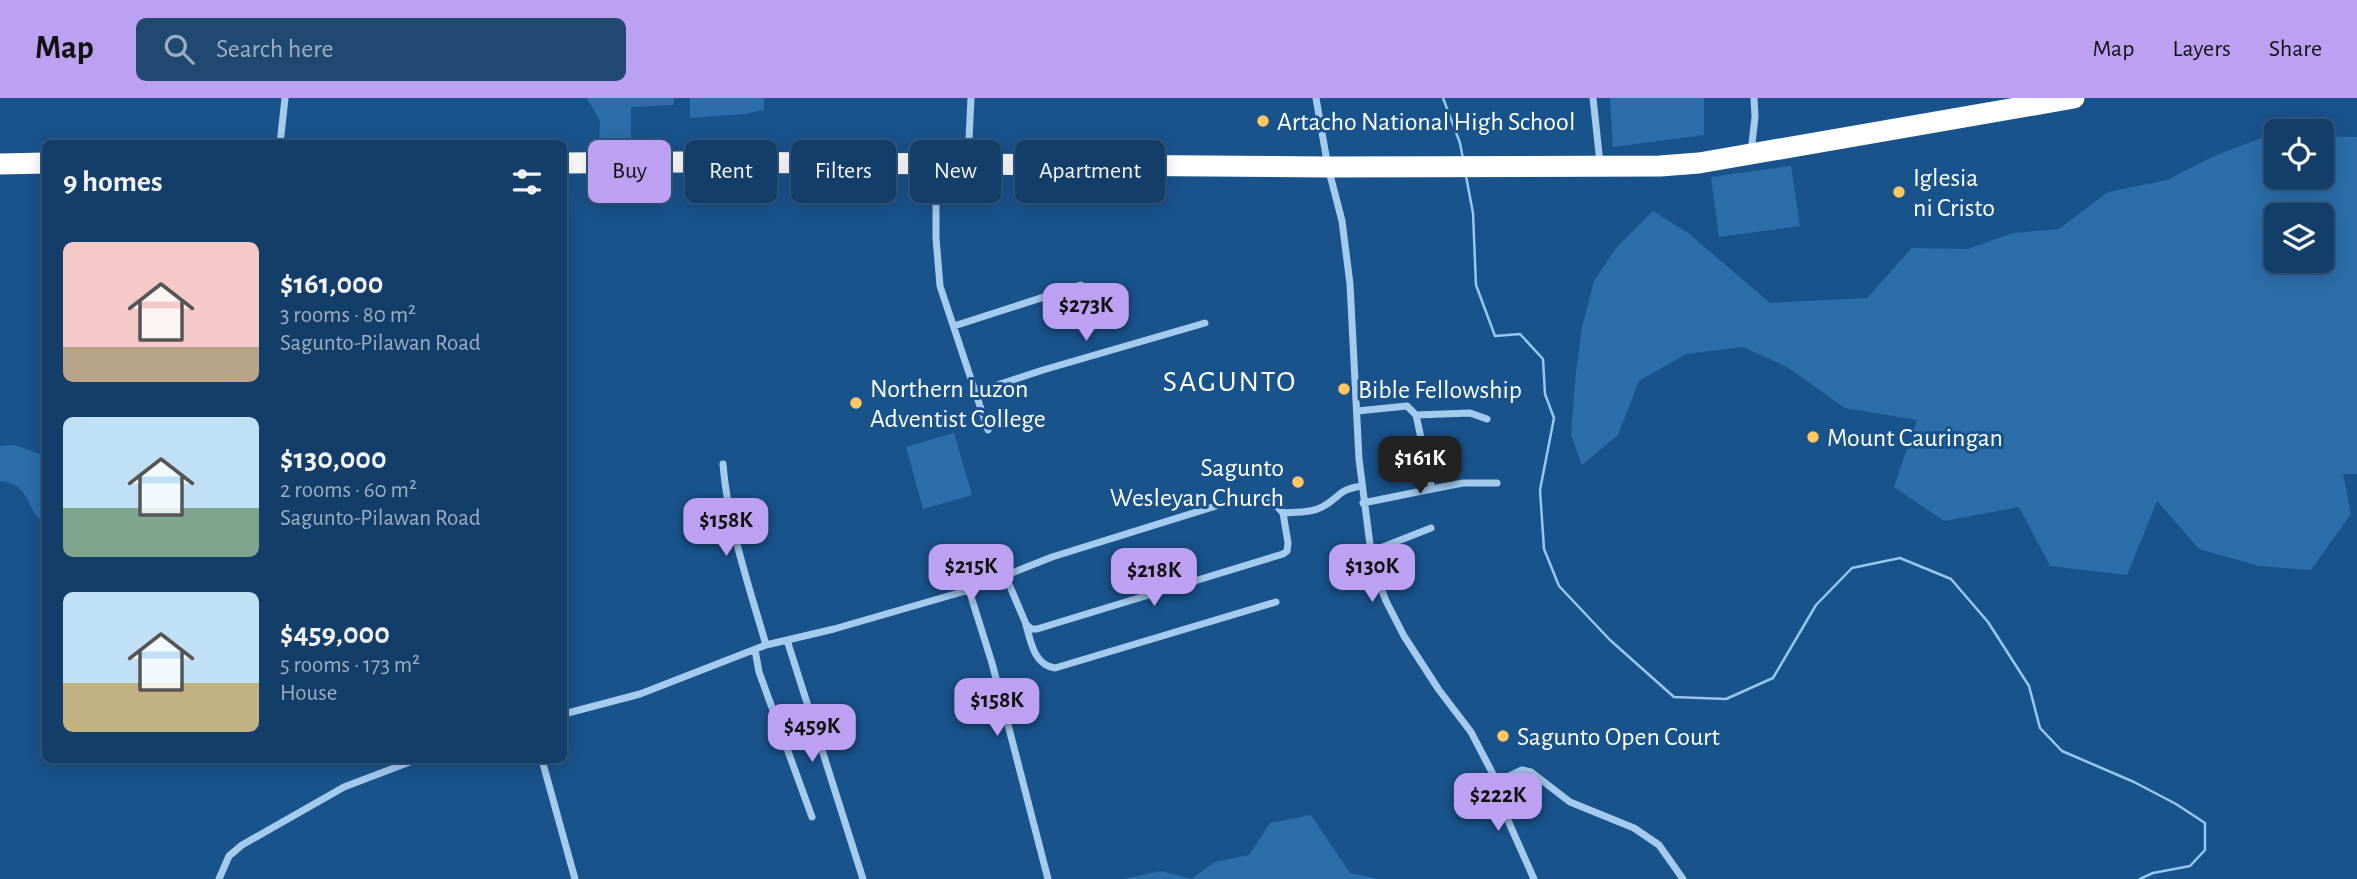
<!DOCTYPE html>
<meta charset="utf-8">
<style>
:root{--surface:#133e69;--page:#204971;--text:#f1f3f6;--muted:#9daec0;--line:#32577d;--accent:#bca0f2}
body{margin:0;font-family:"Alegreya Sans",sans-serif;background:var(--page);color:var(--text);height:100vh;display:flex;flex-direction:column;font-size:26px;white-space:nowrap}
*{box-sizing:border-box;margin:0}
p{font-size:23px;color:var(--muted)}
.icon{flex:none;width:38px;height:38px;fill:none;stroke:currentColor;stroke-width:2;stroke-linecap:round;stroke-linejoin:round}
.map{position:relative;flex:1;overflow:hidden}
.panel{position:absolute;left:42px;top:42px;width:525px;height:623px;display:flex;flex-direction:column;background:var(--surface);border-radius:10px;box-shadow:0 4px 18px #0003,0 0 0 2px var(--line)}
.panel>*{flex:none}
.banner{position:absolute;left:588px;top:42px;width:665px;height:63px;display:flex;gap:14px}
.buttons{position:absolute;left:2264px;top:21px;display:grid;gap:14px}
.buttons a{display:grid;place-items:center;width:70px;height:70px;border-radius:10px;background:var(--surface);box-shadow:0 4px 18px #0003,0 0 0 2px var(--line);font-size:35px}
.price{position:absolute;translate:-50% -60px;padding:0 16px;border-radius:14px;background:var(--accent);color:#111;font-size:23px;line-height:46px;filter:drop-shadow(0 2px 4px #0008)}
.price::after{content:'';position:absolute;left:50%;top:42px;width:21px;height:16px;margin-left:-10px;background:inherit;clip-path:polygon(0 0,100% 0,50% 100%)}
.price.current{background:#222;color:#fff}
ul{padding:0;list-style:none}
li{display:flex;align-items:center;gap:21px;height:175px;padding:0 21px}
li span{display:grid;place-items:center;flex:none;width:196px;height:140px;border-radius:10px;color:#555}
li>.icon{margin-inline-start:auto}
span .icon{width:84px;height:84px;fill:#fffc;stroke-width:1}
li b{font-size:30px}
h2{display:flex;justify-content:space-between;align-items:center;height:84px;padding:0 21px;font-size:30px}
.chip{padding:0 24px;border-radius:10px;background:var(--surface);box-shadow:0 4px 18px #0003,0 0 0 2px var(--line);font-size:24px;line-height:63px}
.chip.current{background:var(--accent);color:#111}
header{display:flex;align-items:center;gap:42px;box-sizing:border-box;height:98px;padding:0 35px;background:var(--accent);color:#111}
header strong{font-size:33px}
nav{display:flex;gap:38px;margin-inline-start:auto;font-size:24px}
.search{width:490px;height:63px;background:var(--page);display:flex;align-items:center;gap:18px;box-sizing:border-box;padding:0 24px;border-radius:10px;color:var(--muted);font-size:26px}
.map>svg:first-child{display:block}
.green{fill:#2c6eaa;fill-rule:evenodd}
.lines{fill:none;stroke-linecap:round;stroke-linejoin:round}
.stream{stroke:#97c7f0;stroke-width:2.5}
.street{stroke:#a4cbee;stroke-width:7}
.highway{stroke:#fff;stroke-width:21}
.poi-dot{fill:#ffc761;stroke:#19538c;stroke-width:2.5}
.labels{text-anchor:middle;stroke-width:6;stroke-linejoin:round;paint-order:stroke}
.poi-label{font-size:26px;fill:#fff;stroke:#19538c;text-anchor:start}
.quarter-label{font-size:30px;letter-spacing:2px;fill:#fff;stroke:#19538c}
</style>
<header>
<strong>Map</strong>
<div class="search"><svg class="icon" aria-label="search" viewBox="0 0 24 24"><circle cx="10" cy="10" r="6"/><path d="M15 15l6 6"/></svg>Search here</div>
<nav><a>Map</a><a>Layers</a><a>Share</a></nav>
</header>
<div class="map">
<svg width="2357" height="781" viewBox="0 0 2357 781">
<rect width="100%" height="100%" fill="#19538c"/>
<path class="green" d="M587,0H674V7L631,9V55L599,53L600,23Z
M690,0H764V12L744,16L690,20Z
M1610,0H1704V37L1613,49Z
M2266,38H2277V79H2322V38L2357,39V376H2343L2351,416L2311,472L2259,468L2199,451L2157,403L2127,477L2050,468L2019,409L1944,423L1894,389L1917,322L1845,310L1787,269L1743,249L1686,256L1639,283L1618,337L1582,367L1571,337L1576,274L1582,229L1594,183L1616,150L1653,113L1688,135L1770,205L1867,200L1912,150L1968,151L2013,135L2059,131L2108,94L2167,82L2212,59ZM2277,117H2322V163H2277Z
M1791,68L1800,128L1719,139L1711,79Z
M954,335L972,397L923,411L906,349Z
M14,347L43,357L46,366L45,425C24,414 34,387 0,383V348Z
M1311,717L1350,775L1378,781H1124L1161,773L1191,781L1215,764L1249,757L1270,725Z"/>
<g class="lines">
<path class="stream" d="M1443,0L1460,45L1463,61
M1466,78L1473,115L1476,187L1495,238L1520,236L1543,261L1545,296L1554,320L1540,392L1544,451L1559,488L1610,542L1674,599L1726,601L1773,580L1816,507L1852,470L1900,460L1951,481L1988,524L2029,588L2040,630L2062,653L2134,684L2176,706L2205,725V752L2190,768L2153,775L2140,781"/>
<path class="street" d="M1316,0L1328,69L1342,123L1350,186L1359,361L1373,470L1386,503L1404,538L1439,592L1471,634L1494,678L1503,681L1522,672L1531,674L1570,704L1634,730L1659,747L1683,781
M1593,0L1600,65
M280,46L285,0
M1751,54L1755,19L1754,0
M968,62L971,0
M936,68V140L940,188L988,332
M954,228L1081,187
M976,294L1043,272L1205,225
M1357,313L1407,308L1416,317L1470,315L1487,321
M1416,317L1432,391L1463,385H1497
M723,366C728,428 749,488 766,547
M1363,405L1432,391
M1370,454L1431,430
M1006,479L1026,526L1031,531H1037L1283,456L1287,453L1288,445L1283,415
M969,492L992,565L1048,781
M1026,527C1031,544 1034,567 1055,570L1276,504
M787,542L863,781
M755,552L759,574L812,719
M564,616L640,596L766,547L834,531L969,492L1052,459L1248,398C1266,396 1271,401 1283,415C1296,414 1311,415 1322,409C1341,399 1336,392 1362,388
M542,662L575,781
M1494,679L1502,709L1534,781
M219,781L229,758L242,747L344,689L415,662"/>
<path class="highway" d="M564,65L685,64L1328,69L1660,68L1699,65L2074,0
M0,66L46,65"/>
</g>
<g class="poi-dot">
<circle cx="1263" cy="23" r="7"/>
<circle cx="1899" cy="94" r="7"/>
<circle cx="1344" cy="291" r="7"/>
<circle cx="856" cy="305" r="7"/>
<circle cx="1813" cy="339" r="7"/>
<circle cx="1298" cy="384" r="7"/>
<circle cx="1503" cy="638" r="7"/>
</g>
<g class="labels">
<g class="poi-label">
<text x="1277" y="32">Artacho National High School</text>
<text x="1913" y="88">Iglesia<tspan x="1913" dy="30">ni Cristo</tspan></text>
<text x="870" y="299">Northern Luzon<tspan x="870" dy="30">Adventist College</tspan></text>
<text x="1358" y="300">Bible Fellowship</text>
<text x="1827" y="348">Mount Cauringan</text>
<text x="1284" y="378" text-anchor="end">Sagunto<tspan x="1284" dy="30">Wesleyan Church</tspan></text>
<text x="1517" y="647">Sagunto Open Court</text>
</g>
<g class="quarter-label">
<text x="1230" y="293">SAGUNTO</text>
</g>
</g>
</svg>
<div class="buttons">
<a><svg class="icon" aria-label="locate" viewBox="0 0 24 24"><circle cx="12" cy="12" r="6"/><path d="M12 2v4M12 18v4M2 12h4M18 12h4"/></svg></a>
<a><svg class="icon" aria-label="layers" viewBox="0 0 24 24"><path d="M12 4l9 5-9 5-9-5zM3 14l9 5 9-5"/></svg></a>
</div>
<b class="price" style="left:1086px;top:245px">$273K</b>
<b class="price current" style="left:1420px;top:398px">$161K</b>
<b class="price" style="left:726px;top:460px">$158K</b>
<b class="price" style="left:971px;top:506px">$215K</b>
<b class="price" style="left:1372px;top:506px">$130K</b>
<b class="price" style="left:1154px;top:510px">$218K</b>
<b class="price" style="left:997px;top:640px">$158K</b>
<b class="price" style="left:812px;top:666px">$459K</b>
<b class="price" style="left:1498px;top:735px">$222K</b>
<div class="banner">
<a class="chip current">Buy</a>
<a class="chip">Rent</a>
<a class="chip">Filters</a>
<a class="chip">New</a>
<a class="chip">Apartment</a>
</div>
<section class="panel">
<h2>9 homes<svg class="icon" aria-label="filters" viewBox="0 0 24 24"><path d="M4 7h16M4 17h16"/><circle cx="9" cy="7" r="2"/><circle cx="15" cy="17" r="2"/></svg></h2>
<ul>
<li><span style="background:linear-gradient(#f6c9c9 75%,#b9a48a 0)"><svg class="icon" aria-label="home" viewBox="0 0 24 24"><path d="M3 11l9-7 9 7M6 9v11h12V9"/></svg></span><div><b>$161,000</b><p>3 rooms · 80 m²</p><p>Sagunto-Pilawan Road</p></div></li>
<li><span style="background:linear-gradient(#bfe0f5 65%,#7fa58c 0)"><svg class="icon" aria-label="home" viewBox="0 0 24 24"><path d="M3 11l9-7 9 7M6 9v11h12V9"/></svg></span><div><b>$130,000</b><p>2 rooms · 60 m²</p><p>Sagunto-Pilawan Road</p></div></li>
<li><span style="background:linear-gradient(#bfe0f5 65%,#c2b280 0)"><svg class="icon" aria-label="home" viewBox="0 0 24 24"><path d="M3 11l9-7 9 7M6 9v11h12V9"/></svg></span><div><b>$459,000</b><p>5 rooms · 173 m²</p><p>House</p></div></li>
</ul>
</section>
</div>
